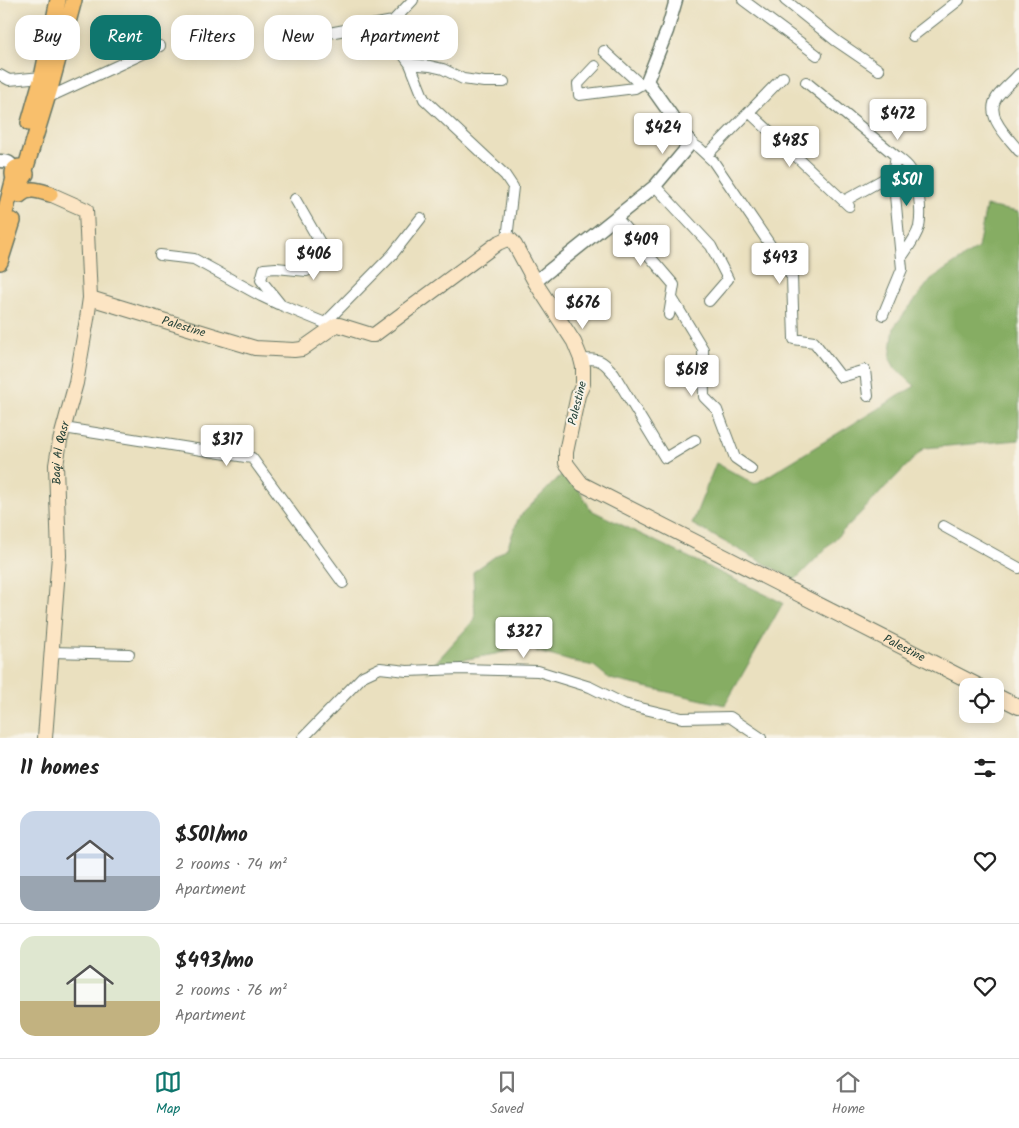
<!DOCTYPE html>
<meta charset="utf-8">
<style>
:root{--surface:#fff;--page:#f6f6f6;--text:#222;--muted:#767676;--line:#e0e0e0;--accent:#0f766e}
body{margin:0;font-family:Kalam,sans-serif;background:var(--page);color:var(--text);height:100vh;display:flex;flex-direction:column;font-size:19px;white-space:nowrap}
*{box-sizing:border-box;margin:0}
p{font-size:16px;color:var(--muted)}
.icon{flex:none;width:28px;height:28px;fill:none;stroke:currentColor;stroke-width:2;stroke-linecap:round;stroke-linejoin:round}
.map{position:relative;height:738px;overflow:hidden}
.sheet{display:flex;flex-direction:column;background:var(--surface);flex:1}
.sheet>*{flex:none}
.banner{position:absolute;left:15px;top:15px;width:500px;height:45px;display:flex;gap:10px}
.fabs{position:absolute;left:959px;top:678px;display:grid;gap:10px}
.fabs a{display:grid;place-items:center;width:45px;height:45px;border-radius:10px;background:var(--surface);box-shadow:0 2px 12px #0003;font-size:25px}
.price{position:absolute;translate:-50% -42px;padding:0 11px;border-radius:5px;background:#fff;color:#222;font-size:16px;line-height:32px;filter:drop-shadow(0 1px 2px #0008)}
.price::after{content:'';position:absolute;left:50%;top:30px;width:15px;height:11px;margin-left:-8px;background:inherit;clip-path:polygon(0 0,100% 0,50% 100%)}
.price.selected{background:var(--accent);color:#fff}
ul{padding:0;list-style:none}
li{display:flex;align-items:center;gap:15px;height:125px;padding:0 20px}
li+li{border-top:1px solid var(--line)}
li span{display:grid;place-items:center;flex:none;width:140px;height:100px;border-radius:15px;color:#555}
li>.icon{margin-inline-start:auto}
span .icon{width:60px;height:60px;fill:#fffc;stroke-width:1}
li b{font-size:21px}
h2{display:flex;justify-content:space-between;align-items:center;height:60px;padding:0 20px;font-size:21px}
.pill{padding:0 18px;border-radius:15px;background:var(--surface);box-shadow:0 2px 12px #0003;font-size:18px;line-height:45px}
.pill.selected{background:var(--accent);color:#fff}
.menu{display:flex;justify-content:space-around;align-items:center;height:70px;border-top:1px solid var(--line);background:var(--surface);font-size:14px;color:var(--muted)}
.menu a{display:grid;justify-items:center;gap:2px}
.menu .selected{color:var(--accent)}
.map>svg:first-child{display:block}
.forest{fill:#86ad64;stroke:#52754c}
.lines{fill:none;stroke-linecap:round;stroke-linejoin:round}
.minor-casing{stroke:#667665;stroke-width:12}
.tertiary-casing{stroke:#667665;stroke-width:15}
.secondary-casing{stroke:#667665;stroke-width:16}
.primary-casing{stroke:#667665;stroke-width:18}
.minor{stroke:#fff;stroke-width:10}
.tertiary{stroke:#fff;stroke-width:12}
.secondary{stroke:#fce5c4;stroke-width:14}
.primary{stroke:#f8bf6c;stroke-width:15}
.labels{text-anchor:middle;stroke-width:4;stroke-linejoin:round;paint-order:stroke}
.street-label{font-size:12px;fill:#1f3d34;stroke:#f7f3e8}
</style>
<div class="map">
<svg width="1019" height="738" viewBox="0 0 1019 738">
<rect width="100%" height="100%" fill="#f7f3e8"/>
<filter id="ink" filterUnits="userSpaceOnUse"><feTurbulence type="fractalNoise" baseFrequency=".02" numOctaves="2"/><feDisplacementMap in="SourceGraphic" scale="10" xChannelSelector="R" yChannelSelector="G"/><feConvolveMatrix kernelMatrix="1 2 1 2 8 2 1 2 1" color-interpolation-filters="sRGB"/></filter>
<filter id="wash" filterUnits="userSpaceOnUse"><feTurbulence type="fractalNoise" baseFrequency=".0096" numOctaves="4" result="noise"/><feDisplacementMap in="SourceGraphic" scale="20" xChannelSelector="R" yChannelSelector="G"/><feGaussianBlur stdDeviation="1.12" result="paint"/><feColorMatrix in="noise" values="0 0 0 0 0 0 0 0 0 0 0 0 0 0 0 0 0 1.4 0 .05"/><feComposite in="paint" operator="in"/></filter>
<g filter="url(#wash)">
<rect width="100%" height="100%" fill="#eae0bf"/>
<path class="forest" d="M986,206L1019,212V440L924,448L795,580L692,524L716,463L755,484L915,386L895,368L890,359L894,327L931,279L978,248Z
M567,469L591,510L783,603L725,705L610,679L594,666L570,661L522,647L495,654L457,661L426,673L475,619L473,572L507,548L519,517Z"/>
</g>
<g filter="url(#ink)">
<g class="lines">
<g class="minor-casing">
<path id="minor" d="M743,0L817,55
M785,0L835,40L879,70
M393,21L397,46L410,64L424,99L505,175L513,187L507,239
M329,33L393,21L413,0
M913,36L959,0
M604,51L641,85
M410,64L430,66L443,69L463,79L484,82H504
M595,66L578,84L579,95L635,88L647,81
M1019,74C1012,82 1003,89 997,97C984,116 1008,137 1019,151
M0,75L9,80L42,77
M806,82L896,156L893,174L844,201
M47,98L160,46
M749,112L849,206
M691,143L699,148L713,161L792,277L794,339L814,342L841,377L865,370L868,396
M707,155L783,77
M896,156C901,160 907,164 910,169C919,183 922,211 919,227C916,238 907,249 901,258
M655,186L711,246L728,279L709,301
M295,199L322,246L307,271L276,268L264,269L261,280L281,305L325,323
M616,217L674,285L669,315
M160,255L194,259L261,296L278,304
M672,298L703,349L704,397L717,410L735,458L751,469
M883,315L902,269L893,174
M330,325L325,323L392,255L421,218
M581,359C599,359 602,359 614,374L665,458L695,440
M64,428L252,458L343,583
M943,526L1019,568
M51,652L129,654
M303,738L363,676L380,668L407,671L461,669L538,671L590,687L624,704L682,718L730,717L761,738"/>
</g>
<g class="tertiary-casing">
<path id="tertiary" d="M0,161C8,161 11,162 14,170
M535,282L655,186L691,143L647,81L667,31L676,0"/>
</g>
<g class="secondary-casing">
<g id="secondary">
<path id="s1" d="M90,298L218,337L255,348L294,350L302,349L336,325H339L371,335H374L498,243L507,239L511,240L515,245L535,282L574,342L581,359L583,367V384L578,395L566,452V463L582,484L979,686"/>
<path d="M995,695L1019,707"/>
<path id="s2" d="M45,738L59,556L56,465L60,441L76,383L87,319L90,298L86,210L50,194"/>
</g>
</g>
<g class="primary-casing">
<path id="primary" d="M29,123L42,77L58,0
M25,170L51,85L74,0
M20,195C28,186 40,191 50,194
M0,232L14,178C9,167 24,162 26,174L22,180H18L14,178
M0,262L13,221"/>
</g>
<use href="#minor" class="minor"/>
<use href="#tertiary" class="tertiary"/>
<use href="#secondary" class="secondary"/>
<use href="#primary" class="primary"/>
</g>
</g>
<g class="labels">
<g class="street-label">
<text dy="4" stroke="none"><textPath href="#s1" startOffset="98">Palestine</textPath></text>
<text transform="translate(577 403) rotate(-76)" y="4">Palestine</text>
<text dy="4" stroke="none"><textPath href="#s2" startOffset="286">Baqi Al Qasr</textPath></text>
<text dy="4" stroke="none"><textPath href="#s1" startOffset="1102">Palestine</textPath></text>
</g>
</g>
</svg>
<div class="fabs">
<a><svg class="icon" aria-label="locate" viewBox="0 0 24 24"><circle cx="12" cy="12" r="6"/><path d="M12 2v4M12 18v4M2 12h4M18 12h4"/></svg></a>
</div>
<b class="price" style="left:898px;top:141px">$472</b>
<b class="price" style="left:663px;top:155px">$424</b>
<b class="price" style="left:790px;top:168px">$485</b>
<b class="price selected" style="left:907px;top:207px">$501</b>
<b class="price" style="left:641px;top:267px">$409</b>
<b class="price" style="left:314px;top:281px">$406</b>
<b class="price" style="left:780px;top:285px">$493</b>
<b class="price" style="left:583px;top:330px">$676</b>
<b class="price" style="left:692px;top:397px">$618</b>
<b class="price" style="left:227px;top:467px">$317</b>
<b class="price" style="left:524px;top:659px">$327</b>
<div class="banner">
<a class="pill">Buy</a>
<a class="pill selected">Rent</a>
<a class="pill">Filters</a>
<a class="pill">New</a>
<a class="pill">Apartment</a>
</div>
</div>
<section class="sheet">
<h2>11 homes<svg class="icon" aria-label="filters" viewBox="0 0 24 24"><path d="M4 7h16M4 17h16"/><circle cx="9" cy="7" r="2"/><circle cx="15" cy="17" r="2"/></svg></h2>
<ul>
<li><span style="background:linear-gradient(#c9d6e8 65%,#9aa5b1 0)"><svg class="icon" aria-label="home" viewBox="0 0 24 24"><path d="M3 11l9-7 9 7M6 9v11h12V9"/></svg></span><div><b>$501/mo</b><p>2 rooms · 74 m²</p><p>Apartment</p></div><svg class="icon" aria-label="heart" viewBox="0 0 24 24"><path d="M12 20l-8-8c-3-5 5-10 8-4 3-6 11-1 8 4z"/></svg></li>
<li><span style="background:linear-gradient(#dfe7d0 65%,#c2b280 0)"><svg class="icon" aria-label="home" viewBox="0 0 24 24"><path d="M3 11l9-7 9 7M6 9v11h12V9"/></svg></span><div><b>$493/mo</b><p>2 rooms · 76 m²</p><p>Apartment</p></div><svg class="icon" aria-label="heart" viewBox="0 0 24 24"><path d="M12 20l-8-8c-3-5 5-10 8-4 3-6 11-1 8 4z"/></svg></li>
</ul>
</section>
<nav class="menu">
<a class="selected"><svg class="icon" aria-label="map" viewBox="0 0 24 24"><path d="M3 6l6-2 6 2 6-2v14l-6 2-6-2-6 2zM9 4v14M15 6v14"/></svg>Map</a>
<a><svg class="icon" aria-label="saved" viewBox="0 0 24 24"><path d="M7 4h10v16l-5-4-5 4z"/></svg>Saved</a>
<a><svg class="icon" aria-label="home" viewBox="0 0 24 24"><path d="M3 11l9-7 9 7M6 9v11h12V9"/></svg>Home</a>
</nav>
